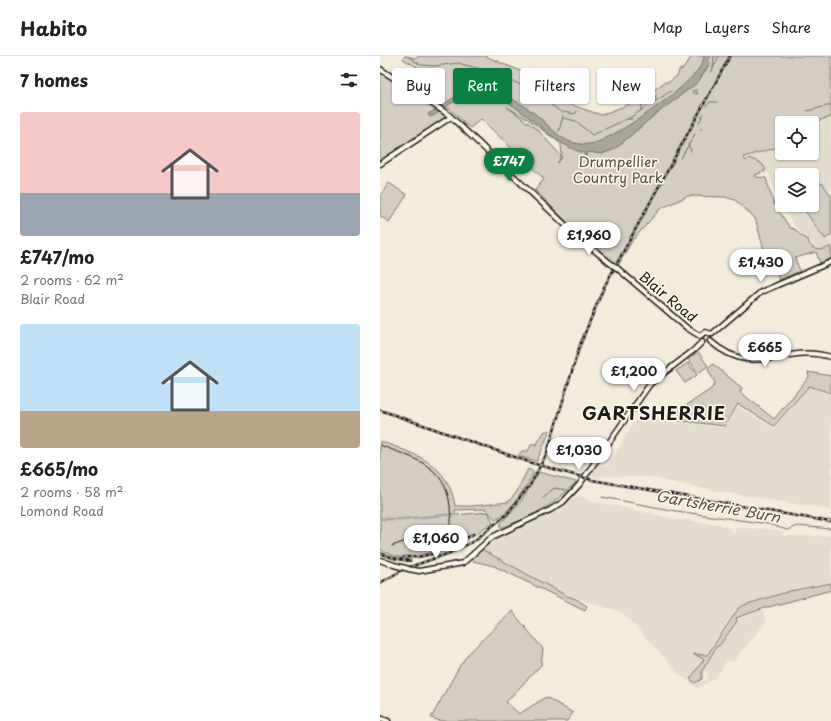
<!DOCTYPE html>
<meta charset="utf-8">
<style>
:root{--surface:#fff;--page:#f2f2f2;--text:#222;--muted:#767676;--line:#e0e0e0;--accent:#0b8043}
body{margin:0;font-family:"Playpen Sans",sans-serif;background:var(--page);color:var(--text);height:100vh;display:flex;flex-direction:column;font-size:15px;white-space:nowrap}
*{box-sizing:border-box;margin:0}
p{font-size:13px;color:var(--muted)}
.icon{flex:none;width:22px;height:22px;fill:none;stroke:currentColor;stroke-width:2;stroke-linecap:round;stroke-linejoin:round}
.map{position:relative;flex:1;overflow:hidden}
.sheet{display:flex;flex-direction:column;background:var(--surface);width:380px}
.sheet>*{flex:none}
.banner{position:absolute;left:12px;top:12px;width:379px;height:36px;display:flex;gap:8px}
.controls{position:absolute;left:395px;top:60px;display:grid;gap:8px}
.controls a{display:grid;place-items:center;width:44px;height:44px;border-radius:4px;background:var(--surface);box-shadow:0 1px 3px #0004;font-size:20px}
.price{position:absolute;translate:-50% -34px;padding:0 9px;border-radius:14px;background:#fff;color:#222;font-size:13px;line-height:26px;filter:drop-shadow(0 1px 2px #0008)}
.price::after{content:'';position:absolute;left:50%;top:24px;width:12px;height:9px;margin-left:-6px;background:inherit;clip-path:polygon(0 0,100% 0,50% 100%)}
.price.active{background:var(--accent);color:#fff}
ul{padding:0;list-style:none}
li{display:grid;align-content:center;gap:8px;height:212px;padding:0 20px}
li span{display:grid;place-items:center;height:124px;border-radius:4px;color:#555}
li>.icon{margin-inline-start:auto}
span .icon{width:72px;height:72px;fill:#fffc;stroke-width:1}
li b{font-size:17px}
h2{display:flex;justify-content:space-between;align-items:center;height:48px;padding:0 20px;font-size:17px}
.tag{padding:0 14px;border-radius:4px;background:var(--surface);box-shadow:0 1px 3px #0004;font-size:14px;line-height:36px}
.tag.active{background:var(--accent);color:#fff}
header{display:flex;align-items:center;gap:24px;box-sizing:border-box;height:56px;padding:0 20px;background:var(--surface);border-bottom:1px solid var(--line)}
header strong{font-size:19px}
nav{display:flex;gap:22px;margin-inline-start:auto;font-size:14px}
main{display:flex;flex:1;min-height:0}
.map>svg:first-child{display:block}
.built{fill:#e3ddcf;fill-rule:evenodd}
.green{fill:#d3cec1;stroke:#78756e;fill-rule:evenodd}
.water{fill:#aaa59b;stroke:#716e68}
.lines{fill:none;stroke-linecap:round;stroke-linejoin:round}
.stream{stroke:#716e68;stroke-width:1}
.canal{stroke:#aaa59b;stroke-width:2.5}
.secondary-casing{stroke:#1c1c1c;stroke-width:7}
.secondary{stroke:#fcf5e5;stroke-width:4}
.tram{stroke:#1c1c1c;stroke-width:1}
.rail-casing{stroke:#1c1c1c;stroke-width:2.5}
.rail{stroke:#fcf5e5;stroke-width:1;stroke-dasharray:3;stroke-linecap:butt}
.secondary-bridge-casing{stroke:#1c1c1c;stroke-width:7;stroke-linecap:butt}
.secondary-bridge{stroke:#fcf5e5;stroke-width:4}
.labels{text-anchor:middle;stroke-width:3.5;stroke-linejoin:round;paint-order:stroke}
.park-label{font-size:14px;fill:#53514e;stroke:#fcf5e5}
.street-label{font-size:14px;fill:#1c1c1c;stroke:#fcf5e5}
.water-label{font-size:15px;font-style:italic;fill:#55534f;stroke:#fcf5e5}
.district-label{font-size:18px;font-weight:bold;letter-spacing:1px;fill:#1c1c1c;stroke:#fcf5e5}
</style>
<header>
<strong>Habito</strong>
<nav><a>Map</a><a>Layers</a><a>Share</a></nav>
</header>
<main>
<section class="sheet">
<h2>7 homes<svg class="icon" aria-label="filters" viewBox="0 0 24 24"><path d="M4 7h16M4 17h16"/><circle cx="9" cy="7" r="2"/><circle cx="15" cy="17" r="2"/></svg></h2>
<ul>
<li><span style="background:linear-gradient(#f6c9c9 65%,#9aa5b1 0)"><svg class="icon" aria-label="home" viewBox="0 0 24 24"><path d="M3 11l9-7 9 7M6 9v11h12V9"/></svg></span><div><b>£747/mo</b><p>2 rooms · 62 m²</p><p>Blair Road</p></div></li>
<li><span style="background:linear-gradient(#bfe0f5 70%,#b9a48a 0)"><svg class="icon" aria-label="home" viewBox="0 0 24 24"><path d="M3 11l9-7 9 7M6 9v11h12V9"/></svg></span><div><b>£665/mo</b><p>2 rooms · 58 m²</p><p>Lomond Road</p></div></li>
</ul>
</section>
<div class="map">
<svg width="451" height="665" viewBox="0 0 451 665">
<rect width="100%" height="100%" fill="#f3ecdd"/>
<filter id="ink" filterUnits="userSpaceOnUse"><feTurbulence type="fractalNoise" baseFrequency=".025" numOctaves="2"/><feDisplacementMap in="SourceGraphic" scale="8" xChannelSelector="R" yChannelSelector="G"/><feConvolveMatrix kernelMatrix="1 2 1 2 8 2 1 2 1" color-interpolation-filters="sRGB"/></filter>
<g filter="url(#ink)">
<path class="built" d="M451,61V189L442,193L434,192L430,184L421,178L396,144V137L388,117L376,120L362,100L402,89V97H432V67H430ZM402,119H432V149H402Z
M429,331L451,338V454L325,433L267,421L208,420L214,411H228L253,367L259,361L345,372L357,351L394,372Z
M198,440L217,446L297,463L340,468L351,473L355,479V471L384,473L403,476V480H451V526L415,533L362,549L354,555L352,559L309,623L315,628L326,624L329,618L323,614L336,592L339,591L359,563L383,554L386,566L353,606L347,604L336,622L317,632L299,618L243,557L169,533L132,512L102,493L111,484Z"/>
<path class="green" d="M25,0L36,2L39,0H105L159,23L186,47L221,59L260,44L285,26H289L298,19L299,14L303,13L312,0H451V61L429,67H402V90L363,101L366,105L369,102L381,107L385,112V115L375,119L376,121L386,122L394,148L410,172L415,173C419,179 422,180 427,183C429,185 429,187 430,189C435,196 445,194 451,190V203L440,207L436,196L415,202L420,215L399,224L395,212L386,201L375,162L355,144L345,141L308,140L280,153L252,185L238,210L191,170L155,134L164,123L101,63L90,72L70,53L20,23L23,19L30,22L37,11L23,3ZM127,51L149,64L181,88L182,101L178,107L181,100L158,74Z
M0,16L67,60L0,106Z
M9,127L27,139L9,166L0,160V140Z
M442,127L451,140V179L445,183L421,149H432V134Z
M318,296L328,310L318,317L308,303Z
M308,307L317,319L305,327L296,315Z
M333,308L362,332L360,336L394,363L429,321L428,316L451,320V337L429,330L394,370L358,348L345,370L293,364L295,357L331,333L335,327L328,313Z
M170,374L157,405L138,400L142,395H148L152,387L156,389L164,376Z
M0,385C36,399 68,406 75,450H93L128,446L136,437L148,413L154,416C145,432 133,455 115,463L106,453L75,454V459L108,456L113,466C83,488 36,517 0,493Z
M159,416L196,426C175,449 150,462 121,472V467L142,444Z
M101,493L187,540L196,543L207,550L205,554L114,510L93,505V501Z
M451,527V534L385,552L356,562L357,565L339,590H337L322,615V623L315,627L310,623L324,603L313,598L327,599L358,553L364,549L410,535Z
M132,555L163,593L161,609L126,646L139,658L166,641L193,657L187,665H60L51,662L79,611L88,598Z"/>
<path class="water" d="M324,0H330L329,9L318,26L271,62L235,93L222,98L207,96L206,101H204L205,97C167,90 127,24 86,39C75,44 64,52 55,59L50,61L48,58C60,52 73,40 87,36C112,28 143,47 161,63C173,74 183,87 201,88C208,89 218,87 224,83C246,73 323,24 324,0Z"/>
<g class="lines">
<path class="stream" d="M27,0L41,9L55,10L78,7L104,14L149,32L182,57
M49,12V16
M333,12L334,1
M331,17L339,0
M312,35L317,34
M312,37H313
M314,37L317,36L316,38L318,37
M274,46L276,39
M326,50L330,46H337
M261,55L262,48
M427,55L451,49
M183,56L195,58L197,55
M183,62L196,65L212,79L247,63H252
M248,63L291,35
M319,67L323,58
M320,73L322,72
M179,75L183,60
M308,88L311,95
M301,102L315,78
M222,441L296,455L388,468L407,474L417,470L451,473
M161,443L174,432L187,434"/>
<path class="canal" d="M0,461L2,463H22L75,458"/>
<g class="secondary-casing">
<path id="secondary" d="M0,13L69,59L198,181L230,207
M0,108L71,61
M237,212L307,272L320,280
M332,278L381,236L451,206
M320,280L325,276L332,278
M330,285C376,325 404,286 451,301
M0,504L14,509
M29,513L39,515L83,507L112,481L170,454L183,446L199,429L270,328L314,294L322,286
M0,662L8,665"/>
</g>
<use href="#secondary" class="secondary"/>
<path class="tram" d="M0,389C34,403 65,408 70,450C70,458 73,467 69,474L55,480L32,483L12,490
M60,479L77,481L83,479"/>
<g class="rail-casing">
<path id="rail" d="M0,354L152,407L212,424L451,466
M79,486L93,478
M58,494L77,487
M0,497L13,502L30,505
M24,501H37L54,497
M0,527L24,513L70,497L94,485L127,458L150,429L167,397L200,289L224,231L350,0"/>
</g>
<use href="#rail" class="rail"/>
<g class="secondary-bridge-casing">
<path id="secondary-bridge" d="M230,207L237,212
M14,509L29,513"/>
</g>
<use href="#secondary-bridge" class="secondary-bridge"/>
</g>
</g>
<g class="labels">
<g class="park-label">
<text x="238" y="111">Drumpellier<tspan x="238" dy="16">Country Park</tspan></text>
</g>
<g class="street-label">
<text transform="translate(288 241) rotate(40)" y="5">Blair Road</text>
</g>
<g class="water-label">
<text transform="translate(338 451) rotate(10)" y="5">Gartsherrie Burn</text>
</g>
<g class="district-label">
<text x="274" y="364">GARTSHERRIE</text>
</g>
</g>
</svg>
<div class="controls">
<a><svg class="icon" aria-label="locate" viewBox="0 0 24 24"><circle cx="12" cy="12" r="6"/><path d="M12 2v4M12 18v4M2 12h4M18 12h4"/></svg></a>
<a><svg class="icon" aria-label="layers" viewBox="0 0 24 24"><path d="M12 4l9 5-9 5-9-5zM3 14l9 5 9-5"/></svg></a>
</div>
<b class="price active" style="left:129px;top:126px">£747</b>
<b class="price" style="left:209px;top:200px">£1,960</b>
<b class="price" style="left:381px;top:227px">£1,430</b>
<b class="price" style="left:385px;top:312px">£665</b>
<b class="price" style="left:254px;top:336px">£1,200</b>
<b class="price" style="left:199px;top:415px">£1,030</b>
<b class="price" style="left:56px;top:503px">£1,060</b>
<div class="banner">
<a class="tag">Buy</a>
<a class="tag active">Rent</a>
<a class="tag">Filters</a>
<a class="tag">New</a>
</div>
</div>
</main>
